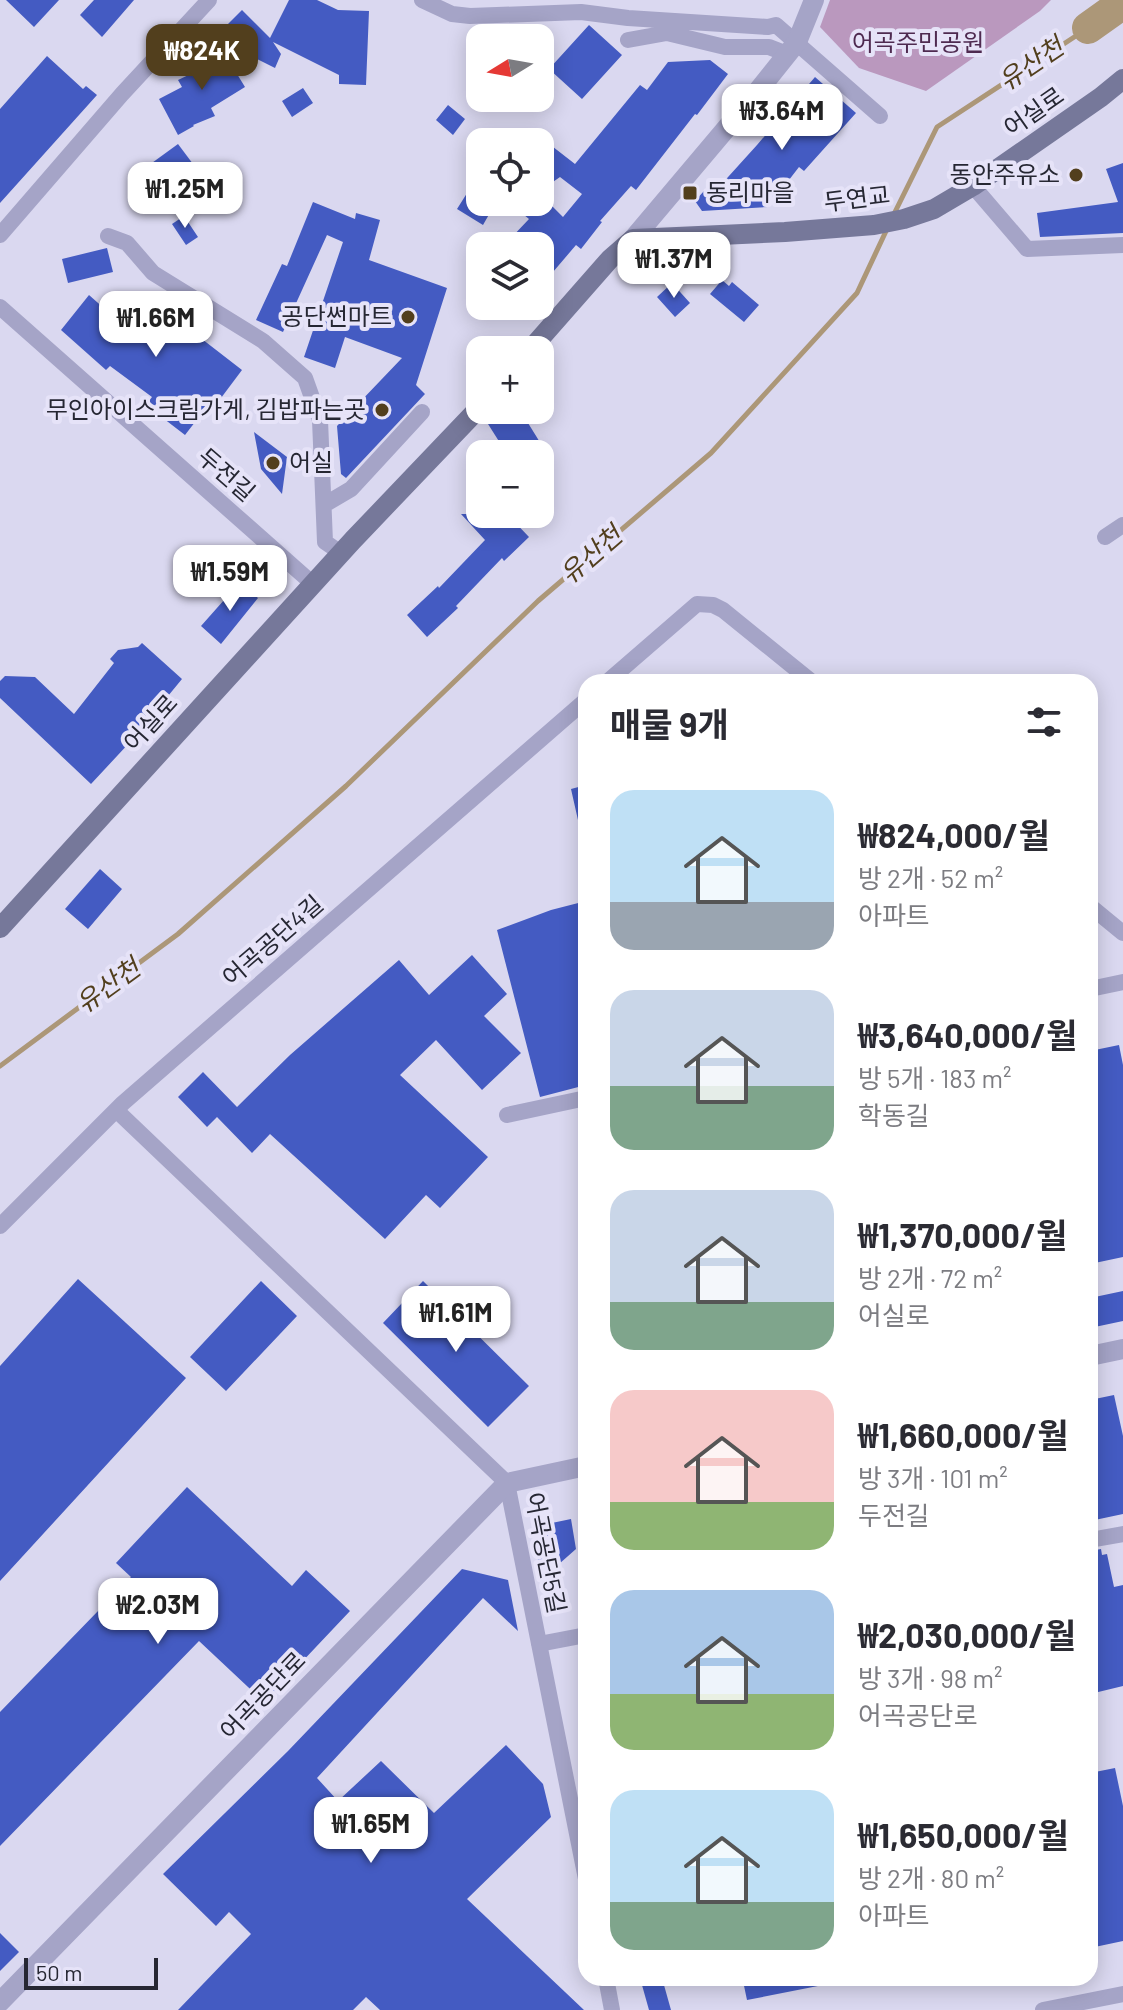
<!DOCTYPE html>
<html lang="ko">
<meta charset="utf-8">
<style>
:root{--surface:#fff;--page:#f7f7f7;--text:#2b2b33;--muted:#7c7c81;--accent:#523f1d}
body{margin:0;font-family:Barlow,"Noto Sans KR",sans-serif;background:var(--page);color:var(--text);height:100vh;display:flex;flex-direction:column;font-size:30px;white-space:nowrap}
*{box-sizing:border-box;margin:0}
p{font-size:26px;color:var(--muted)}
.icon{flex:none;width:44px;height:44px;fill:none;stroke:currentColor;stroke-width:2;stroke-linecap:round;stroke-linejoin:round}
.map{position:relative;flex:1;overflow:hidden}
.side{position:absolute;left:578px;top:674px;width:520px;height:1312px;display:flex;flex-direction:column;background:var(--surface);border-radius:24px;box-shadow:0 4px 20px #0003}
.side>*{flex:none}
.needle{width:52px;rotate:259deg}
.fabs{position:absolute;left:466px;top:24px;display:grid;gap:16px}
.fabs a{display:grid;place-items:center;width:88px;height:88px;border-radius:16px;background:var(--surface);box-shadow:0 4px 20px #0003;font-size:40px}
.scale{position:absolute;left:24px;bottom:20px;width:134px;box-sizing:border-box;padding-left:8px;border:4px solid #262733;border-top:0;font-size:22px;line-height:28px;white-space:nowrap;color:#262733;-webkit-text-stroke:6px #e6e3f8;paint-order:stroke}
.price{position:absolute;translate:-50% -68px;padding:0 18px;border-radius:16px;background:#fff;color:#222;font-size:26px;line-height:52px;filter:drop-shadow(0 2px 4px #0008)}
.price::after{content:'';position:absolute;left:50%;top:48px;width:24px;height:18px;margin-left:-12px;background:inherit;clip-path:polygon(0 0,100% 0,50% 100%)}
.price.selected{background:var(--accent);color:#fff}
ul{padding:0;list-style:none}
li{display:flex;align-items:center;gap:24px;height:200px;padding:0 32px}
li span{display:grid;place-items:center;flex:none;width:224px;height:160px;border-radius:24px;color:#555}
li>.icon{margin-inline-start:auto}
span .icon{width:96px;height:96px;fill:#fffc;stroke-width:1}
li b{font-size:34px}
h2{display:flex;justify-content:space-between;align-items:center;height:96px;padding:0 32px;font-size:34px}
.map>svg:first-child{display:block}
.green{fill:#ba98be}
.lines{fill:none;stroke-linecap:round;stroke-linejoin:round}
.stream{stroke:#ac9778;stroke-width:5}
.river{stroke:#ac9778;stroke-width:32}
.building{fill:#445bc2}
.minor{stroke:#a5a4c7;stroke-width:16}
.tertiary{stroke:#a5a4c7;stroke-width:20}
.secondary{stroke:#76789a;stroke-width:20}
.poi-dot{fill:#523f1d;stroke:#e6e3f8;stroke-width:3}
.labels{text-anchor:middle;stroke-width:8;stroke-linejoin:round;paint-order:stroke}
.park-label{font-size:24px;fill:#4e2a50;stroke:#e6e3f8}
.street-label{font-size:24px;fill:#262733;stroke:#e6e3f8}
.poi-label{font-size:24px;fill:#262733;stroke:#e6e3f8;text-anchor:end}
.water-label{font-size:26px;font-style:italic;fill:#523f1d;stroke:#e6e3f8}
</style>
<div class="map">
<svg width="1123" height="2010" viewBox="0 0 1123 2010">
<rect width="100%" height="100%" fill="#dad8f0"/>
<path class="green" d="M830,0H1051L1040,11L926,91L859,68L820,27Z"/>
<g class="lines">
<path class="stream" d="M893,216L937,127L1088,28
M0,1066L178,934L346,786L538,601L711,453L857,293L887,229"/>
<path class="river" d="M1088,28L1123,3"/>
</g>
<path class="building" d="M6,0H59L34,27Z
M94,0H134L102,37L80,15Z
M289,0H317L338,10L369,11L366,85L339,84V75L273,42L281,54L275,68L227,44L234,40L223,29L242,10L270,38Z
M589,25L622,55L582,99L549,69Z
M221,48L245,87L211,108L215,116L193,125L194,126L178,135L159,99L182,87L178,80L199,70L196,64Z
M47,56L83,89L86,86L97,95L0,203V109Z
M710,60L728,74L697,115L695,114L636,190L631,186L600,221L602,222L581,249L576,245L553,272L547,266L540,273V246H517L510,239L529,219L508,202H548L563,217L582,194L560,177L540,191V153L548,143L575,164L640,85L647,90L668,62Z
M815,77L856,113L804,171L799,167L768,207L702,211L695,201L712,182L719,187L757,145Z
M303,88L313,103L292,117L282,101Z
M448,105L465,119L453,135L436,120Z
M178,144L196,168L192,171L208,198L185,212L170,187L155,198L144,184L152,178L145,168Z
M1123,163V233L1040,237L1037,213L1118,202L1106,169Z
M469,190L480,196V205L491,211L483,225L457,209Z
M313,202L355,219L356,213L380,220L369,260L447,288L416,385L425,394L346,478L341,474L337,426L402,358L345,337L335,368L304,357L343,242L327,235L283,332L256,320L282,264L287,266Z
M184,216L198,237L186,245L172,224Z
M107,248L113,272L68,283L62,259Z
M722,280L729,286L732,282L759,305L744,322L710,294Z
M672,283L690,303L675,317L657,297Z
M89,295L123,325L138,307L154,324L167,306L192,324L189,329L242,370L221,398L216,395L185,435L146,405L152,397L110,366L106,370L61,330Z
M511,410H520L541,444L526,454H507L488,424Z
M254,432L287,457L282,494L261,469Z
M461,514H507L529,537L504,561L502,558L456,606L458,608L427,637L407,615L438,586L439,588L485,540Z
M240,582L258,598L221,644L201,626Z
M142,643L182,679L131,741L91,784L0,698V681L5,676L35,677L74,714L114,663L110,659L118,650L138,647Z
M586,785V829H580L571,789Z
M100,869L122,889L88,929L65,909Z
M586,901V966L580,967L586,991V1085L540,1097L497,930L551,910Z
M472,955L507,994L484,1016L521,1053L482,1090L436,1040L400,1075L488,1157L440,1208L426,1195L385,1239L270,1134L252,1153L217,1117L207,1127L178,1097L203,1072L237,1107L290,1055L399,960L429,995Z
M1119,1045L1123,1065V1257L1090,1264V1051Z
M78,1279L186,1378L0,1581V1366Z
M261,1281L297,1316L226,1391L190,1357Z
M423,1281L529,1386L488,1427L383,1323Z
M1123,1291V1321L1090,1328V1298Z
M1114,1395L1123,1436V1514L1090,1521V1400Z
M187,1487L292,1586L306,1570L350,1611L264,1702L199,1641L0,1846V1712L131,1577L116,1563Z
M571,1519L576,1549L559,1564L560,1567L540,1571L535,1544L547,1524Z
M1101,1549L1102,1555L1107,1554L1114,1587L1123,1585V1686L1090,1694V1551Z
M462,1569L508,1580L518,1631L483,1598L317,1778L338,1801L381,1761L434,1813L506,1745L543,1784L551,1817L467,1899L584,2010H380L366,1997L353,2010H178L251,1934L229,1912L216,1926L163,1874L288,1751Z
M1115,1768L1123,1806V1941L1090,1948V1773Z
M0,1933L19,1952L0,1971Z
M640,1978H662L671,2010H649Z
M759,1978H822L823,1985L747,2000L743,1981Z"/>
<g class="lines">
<path class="minor" d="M422,0L452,14L470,16L581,12L628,18L768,27L776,25L880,116
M628,40L667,33L725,47H769L787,54
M973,186L1027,249L1123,245
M0,235L122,94L209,0
M108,236L127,243L153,273L263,341L305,378L320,420L325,542L341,553
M0,307L313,584
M324,505L351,489L422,412
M1105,537L1123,525
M607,682L697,604L713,605L723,610L812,682
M1090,906L1123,933
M1090,989L1123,982
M116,1110L507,1483L586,1879
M507,1115L586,1098
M0,1226L123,1103L586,700
M1090,1540L1123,1534
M539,1644L586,1635
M606,1978L612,2010
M1043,2010L1123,1994"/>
<path class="tertiary" d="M633,239L757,92L797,42L814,0
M1090,1356L1123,1349
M0,2002L507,1483L586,1466"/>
<path class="secondary" d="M530,350L610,259L633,239L785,232L874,225L904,219L934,209L973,186L1101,97L1123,79
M0,928L353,540L480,407"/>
</g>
<g class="poi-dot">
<circle cx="1076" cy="175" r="8"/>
<rect x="682" y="185" width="16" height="16" rx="4"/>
<circle cx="408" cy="317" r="8"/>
<circle cx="382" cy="410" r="8"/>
<circle cx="273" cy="463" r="8"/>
</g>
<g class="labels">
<g class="park-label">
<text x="918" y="51">어곡주민공원</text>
</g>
<g class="street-label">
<text transform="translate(1034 112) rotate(-35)" y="8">어실로</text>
<text transform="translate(857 199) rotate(-7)" y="8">두연교</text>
<text transform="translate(226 475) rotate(41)" y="8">두전길</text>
<text transform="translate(151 723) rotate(-48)" y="8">어실로</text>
<text transform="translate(273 941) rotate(-41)" y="8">어곡공단4길</text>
<text transform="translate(545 1553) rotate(79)" y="8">어곡공단5길</text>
<text transform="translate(263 1696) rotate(-46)" y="8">어곡공단로</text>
</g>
<g class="poi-label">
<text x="1060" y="183">동안주유소</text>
<text x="706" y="201" text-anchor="start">동리마을</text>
<text x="392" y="325">공단썬마트</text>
<text x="366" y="418">무인아이스크림가게, 김밥파는곳</text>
<text x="289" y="471" text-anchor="start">어실</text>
</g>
<g class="water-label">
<text transform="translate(1031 64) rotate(-34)" y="9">유산천</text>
<text transform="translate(591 555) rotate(-41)" y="9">유산천</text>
<text transform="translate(108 986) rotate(-36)" y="9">유산천</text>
</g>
</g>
</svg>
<div class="fabs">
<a><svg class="needle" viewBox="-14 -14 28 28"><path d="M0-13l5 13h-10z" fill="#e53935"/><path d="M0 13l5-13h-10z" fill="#7c7c81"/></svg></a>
<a><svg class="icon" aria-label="locate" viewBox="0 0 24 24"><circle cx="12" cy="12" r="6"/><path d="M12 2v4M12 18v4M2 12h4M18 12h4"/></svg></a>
<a><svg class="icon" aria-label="layers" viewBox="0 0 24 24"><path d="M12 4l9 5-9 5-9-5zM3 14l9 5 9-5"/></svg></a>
<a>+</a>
<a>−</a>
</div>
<div class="scale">50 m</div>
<b class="price selected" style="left:202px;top:92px">₩824K</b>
<b class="price" style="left:782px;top:152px">₩3.64M</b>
<b class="price" style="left:185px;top:230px">₩1.25M</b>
<b class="price" style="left:674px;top:300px">₩1.37M</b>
<b class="price" style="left:156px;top:359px">₩1.66M</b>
<b class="price" style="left:230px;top:613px">₩1.59M</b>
<b class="price" style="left:456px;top:1354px">₩1.61M</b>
<b class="price" style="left:158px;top:1646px">₩2.03M</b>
<b class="price" style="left:371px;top:1865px">₩1.65M</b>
<section class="side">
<h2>매물 9개<svg class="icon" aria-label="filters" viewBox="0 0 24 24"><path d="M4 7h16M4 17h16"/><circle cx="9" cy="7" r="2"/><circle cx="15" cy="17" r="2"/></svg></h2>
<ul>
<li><span style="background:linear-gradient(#bfe0f5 70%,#9aa5b1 0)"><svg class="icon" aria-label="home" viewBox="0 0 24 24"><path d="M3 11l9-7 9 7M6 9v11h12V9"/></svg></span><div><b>₩824,000/월</b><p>방 2개 · 52 m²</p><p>아파트</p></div></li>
<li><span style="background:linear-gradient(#c9d6e8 60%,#7fa58c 0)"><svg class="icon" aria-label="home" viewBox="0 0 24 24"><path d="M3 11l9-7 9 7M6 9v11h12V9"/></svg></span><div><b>₩3,640,000/월</b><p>방 5개 · 183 m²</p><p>학동길</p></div></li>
<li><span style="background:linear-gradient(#c9d6e8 70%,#7fa58c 0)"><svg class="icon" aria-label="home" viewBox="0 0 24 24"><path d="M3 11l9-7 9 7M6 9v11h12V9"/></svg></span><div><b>₩1,370,000/월</b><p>방 2개 · 72 m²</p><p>어실로</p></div></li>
<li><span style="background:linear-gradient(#f6c9c9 70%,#8fb573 0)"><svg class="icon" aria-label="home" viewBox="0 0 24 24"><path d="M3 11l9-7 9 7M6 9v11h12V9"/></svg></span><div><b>₩1,660,000/월</b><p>방 3개 · 101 m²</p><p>두전길</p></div></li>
<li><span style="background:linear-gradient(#a9c7e8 65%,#8fb573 0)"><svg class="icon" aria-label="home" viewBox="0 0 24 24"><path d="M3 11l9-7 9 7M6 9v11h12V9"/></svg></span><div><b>₩2,030,000/월</b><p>방 3개 · 98 m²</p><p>어곡공단로</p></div></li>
<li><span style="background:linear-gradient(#bfe0f5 70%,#7fa58c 0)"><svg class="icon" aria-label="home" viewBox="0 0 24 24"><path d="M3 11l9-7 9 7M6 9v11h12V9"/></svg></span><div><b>₩1,650,000/월</b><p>방 2개 · 80 m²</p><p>아파트</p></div></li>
</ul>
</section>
</div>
